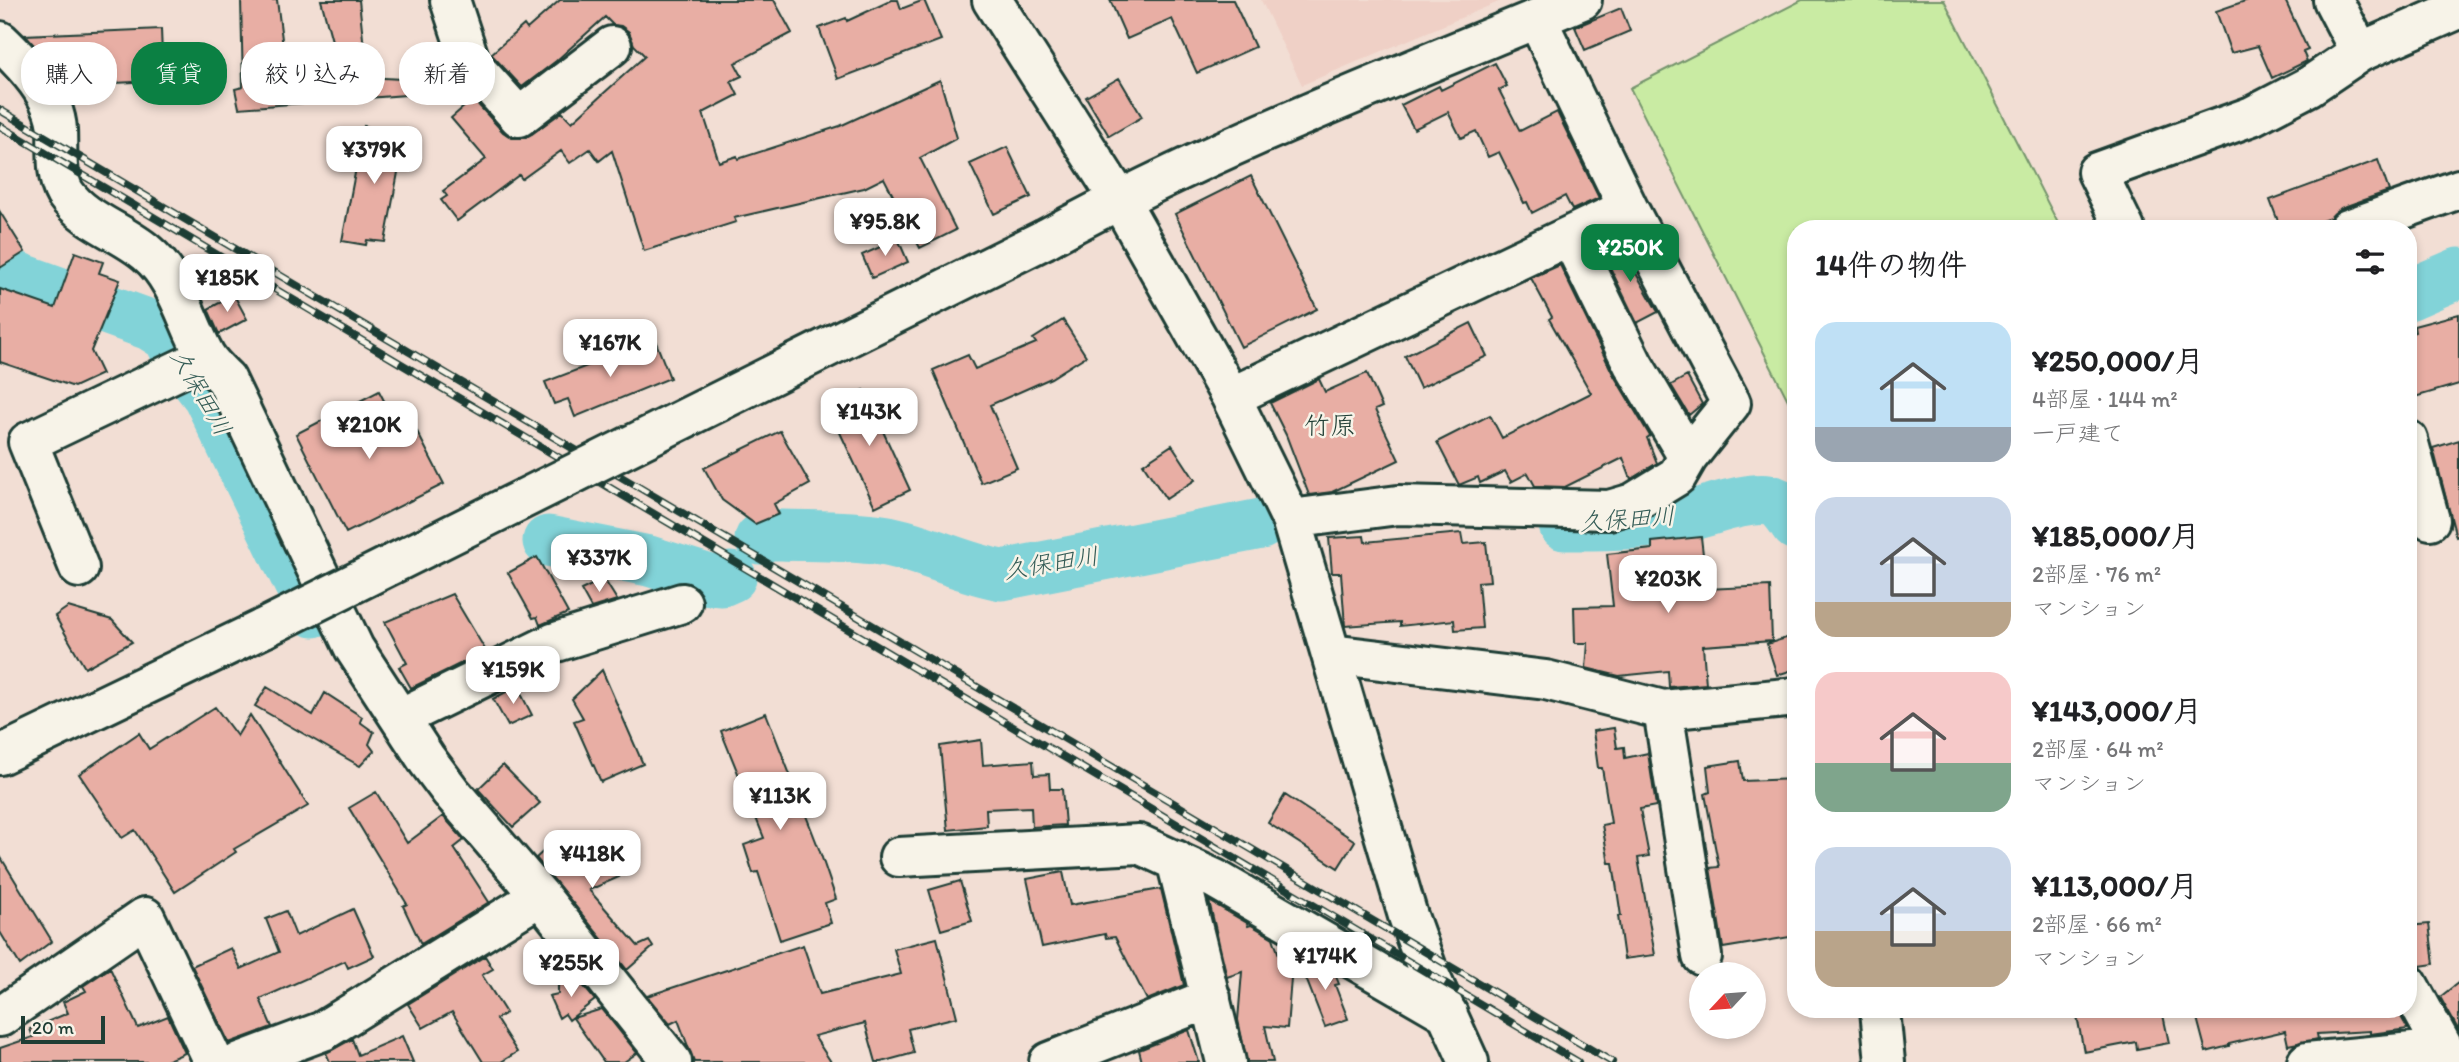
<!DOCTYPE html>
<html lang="ja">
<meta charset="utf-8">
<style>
:root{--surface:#fff;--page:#f6f6f6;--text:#202124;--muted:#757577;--accent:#0b8043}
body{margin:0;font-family:Itim,"Klee One",sans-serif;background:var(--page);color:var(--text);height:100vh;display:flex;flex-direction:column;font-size:26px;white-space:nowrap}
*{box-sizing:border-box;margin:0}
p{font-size:23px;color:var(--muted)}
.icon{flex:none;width:38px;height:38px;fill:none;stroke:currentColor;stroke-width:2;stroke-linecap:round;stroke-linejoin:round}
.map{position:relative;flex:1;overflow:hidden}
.details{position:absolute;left:1787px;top:220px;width:630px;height:798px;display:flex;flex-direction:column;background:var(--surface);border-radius:28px;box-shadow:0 4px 10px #0003}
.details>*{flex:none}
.banner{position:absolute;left:21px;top:42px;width:665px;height:63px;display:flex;gap:14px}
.needle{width:46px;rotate:244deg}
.controls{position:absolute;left:1689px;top:962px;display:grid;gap:14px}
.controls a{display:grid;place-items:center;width:77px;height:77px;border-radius:50%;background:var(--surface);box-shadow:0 4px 10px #0003;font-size:35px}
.scale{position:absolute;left:21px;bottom:18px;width:84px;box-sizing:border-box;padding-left:7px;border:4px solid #1f3d34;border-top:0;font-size:19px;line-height:24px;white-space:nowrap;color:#1f3d34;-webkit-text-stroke:5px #f7f3e8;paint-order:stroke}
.price{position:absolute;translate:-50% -60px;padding:0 16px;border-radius:14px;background:#fff;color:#222;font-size:23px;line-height:46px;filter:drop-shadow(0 2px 4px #0008)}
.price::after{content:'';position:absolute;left:50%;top:42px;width:21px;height:16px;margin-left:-10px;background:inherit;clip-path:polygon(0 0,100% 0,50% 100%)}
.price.active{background:var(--accent);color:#fff}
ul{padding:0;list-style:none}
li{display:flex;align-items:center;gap:21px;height:175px;padding:0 28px}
li span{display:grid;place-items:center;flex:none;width:196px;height:140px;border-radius:21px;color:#555}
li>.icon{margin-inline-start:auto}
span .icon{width:84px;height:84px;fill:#fffc;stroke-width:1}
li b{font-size:30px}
h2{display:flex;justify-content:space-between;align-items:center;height:84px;padding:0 28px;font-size:30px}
.pill{padding:0 24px;border-radius:28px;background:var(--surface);box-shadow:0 4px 10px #0003;font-size:24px;line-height:63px}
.pill.active{background:var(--accent);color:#fff}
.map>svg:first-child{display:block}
.built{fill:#efd0c6}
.green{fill:#c9eba3;stroke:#74946c;stroke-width:2}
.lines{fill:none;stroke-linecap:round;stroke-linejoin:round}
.river{stroke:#82d3d8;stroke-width:51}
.building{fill:#e8aea4;stroke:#1f3d34;stroke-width:2}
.minor-casing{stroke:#1f3d34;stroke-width:44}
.minor{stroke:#f7f3e8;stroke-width:38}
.rail-casing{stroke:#1f3d34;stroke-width:8}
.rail{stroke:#f7f3e8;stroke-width:5;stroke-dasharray:16;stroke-linecap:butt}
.minor-bridge-casing{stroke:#1f3d34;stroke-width:44;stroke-linecap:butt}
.minor-bridge{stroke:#f7f3e8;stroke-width:38}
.labels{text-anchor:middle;stroke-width:5;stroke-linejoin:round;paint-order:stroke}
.water-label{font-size:24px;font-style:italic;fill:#335b55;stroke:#f7f3e8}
.quarter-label{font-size:26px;fill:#1f3d34;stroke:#f7f3e8}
</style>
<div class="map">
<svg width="2459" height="1062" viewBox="0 0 2459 1062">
<rect width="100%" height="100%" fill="#f2ded4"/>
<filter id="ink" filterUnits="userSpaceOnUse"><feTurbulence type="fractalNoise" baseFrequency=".0143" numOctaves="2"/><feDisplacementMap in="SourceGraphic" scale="14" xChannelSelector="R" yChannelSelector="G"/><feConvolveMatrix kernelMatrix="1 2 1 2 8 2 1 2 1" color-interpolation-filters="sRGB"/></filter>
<g filter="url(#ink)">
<path class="built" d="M1261,0H1503L1302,85Z"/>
<path class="green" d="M1802,0H1944L2061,229H1796L1795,414L1630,88Z"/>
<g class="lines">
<path class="river" d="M0,271L150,325L169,337L178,357L208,396L313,612
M2408,295L2459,273
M1564,525C1603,525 1645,525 1683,517C1708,512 1744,497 1769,500C1782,502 1789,515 1796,525
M760,539L768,535H782C814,536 849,535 881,540C922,546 960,568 1002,575L1261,524
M548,541L649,561L710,580L722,581L731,577"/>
</g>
<path class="building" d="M241,0H277L283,47L332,41L321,0H359L367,77L418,80V94L239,108L235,89L243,87Z
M560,0H774L792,33L735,63L742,76L731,81L738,95L703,113L719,162L737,156L738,159L840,126L940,80L957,138L920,158L956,230L920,248L884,178L864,188L734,218L736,222L644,251L612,151L599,161L590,149L570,163L561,151L522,179L519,175L457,221L441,200L447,196L443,191L486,159L451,118L473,99L503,132L512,138H523L532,134L562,112L572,122L645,56L634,45L629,32L621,26L613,25L605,17L556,61L522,87L491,54L524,25L527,29Z
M892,0H898L901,9L924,0L941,40L838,79L819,28L846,18L847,21Z
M1110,0H1233L1255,47L1197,73L1172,19L1127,39Z
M2248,0H2285L2308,50L2303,52L2307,61L2272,78L2258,46L2231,53L2216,11Z
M1621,8L1630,31L1585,50L1575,27Z
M161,29L162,55L151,56L152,81L115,83H94L93,68H54L25,35Z
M1495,63L1507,86L1499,90L1520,131L1557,112L1599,198L1572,210L1565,196L1532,213L1527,202L1524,203L1499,152L1488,157L1476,131L1461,138L1448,112L1414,129L1401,105L1439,86L1441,90Z
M1119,78L1142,117L1109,136L1086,97Z
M364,126L405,135L385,242L367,240L366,245L342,241Z
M1007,147L1031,197L994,214L970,164Z
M2378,160L2389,191L2341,208L2330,218L2299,229H2281L2270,200Z
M1251,176L1317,309L1241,347L1175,214Z
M0,212L25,252L0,268Z
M898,239L908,262L872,278L862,255Z
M1618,242L1658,312L1637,323L1602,251Z
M75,252L103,262L99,273L120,280L91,351L102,374L74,387L0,362V289L55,308Z
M1560,265L1613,374L1650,436L1647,438L1657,463L1631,479L1623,458L1565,487L1535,486L1528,473L1511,482L1505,471L1480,483L1478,477L1459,485L1437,442L1490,415L1502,438L1591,393L1549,319L1552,317L1531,278Z
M234,295L247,319L219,334L208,309Z
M2459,314V384L2408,399V334L2415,332L2414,326Z
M1063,320L1086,356L1051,378L990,405L1017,468L981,483L933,370L968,355L975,369L1036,343L1033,339Z
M1471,323L1487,356L1420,388L1405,356Z
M655,340L670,378L575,417L568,399L554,404L545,382Z
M1367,373L1382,407L1375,410L1399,460L1332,492L1309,495L1286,435L1270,403L1319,379L1325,392Z
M1687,376L1702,404L1689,415L1671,385Z
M864,390L910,490L875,507L828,407Z
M379,391L393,418L407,412L444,484L346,533L296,434Z
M780,431L810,484L774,504L779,514L755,524L722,500L704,468Z
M2459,440V536L2456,537L2433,448Z
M1172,445L1195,480L1166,499L1143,464Z
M1461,533L1463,544L1486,542L1490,581L1478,582L1482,628L1455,630L1454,620L1400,626V622L1345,626L1341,573H1332L1329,538L1364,536L1365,542Z
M1701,537L1707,589L1770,586L1772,641L1703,646L1706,684L1669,687L1668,671L1619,676L1586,668L1588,643H1575L1574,607L1613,606L1607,554L1652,549V542Z
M537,557L568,613L540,625L537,617L533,618L508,573Z
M604,579L617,600L591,608L581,590Z
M452,594L486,651L411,688L399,667L407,663L385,622Z
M68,607L112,620L132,642L85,668L55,616Z
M1796,635V669L1777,675L1767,644Z
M602,670L643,764L601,782L574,721L583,718L572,699Z
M517,686L532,715L508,726L493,699Z
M267,687L313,715L325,693L362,717L360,722L374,732L369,744L374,751L360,766L255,706Z
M215,707L237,736L250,715L308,806L234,849L236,852L175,892L135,830L122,838L79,774L139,733L149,749Z
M766,713L819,849L836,899L825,903L831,923L780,940L758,872L753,873L744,845L764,838L721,731Z
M1614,728L1617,748L1624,747L1625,758L1648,753L1656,806L1640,809L1649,856L1638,858L1655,955L1624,959L1618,916H1621L1613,863H1609L1602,825L1611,823L1602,768H1598L1593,731Z
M981,740L983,765L1033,761L1034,775L1049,774L1050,789H1062L1065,825L1032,827L1031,807L986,809L987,826L948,830L940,746Z
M1740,761L1743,781L1796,779V936L1723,948L1710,868L1719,867L1705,794L1710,792L1707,766Z
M503,765L540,803L513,827L478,789Z
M376,792L407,843L443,816L464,840L454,848L489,902L421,944L403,906L407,904L349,808Z
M1285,795L1355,841L1338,868L1268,823Z
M597,829L619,877L589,890L638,946L649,941L653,947L627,970L536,858L547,848L550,851Z
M0,856L52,941L20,965L0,932Z
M1063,872L1070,905L1161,889L1184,985L1147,1000L1115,937L1106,938L1105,934L1042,947L1027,879Z
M960,881L972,921L941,930L929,890Z
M1209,901L1247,923L1248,926L1251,925L1273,938L1284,969L1292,966L1287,1028L1265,1026L1273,1062H1247L1238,1020L1242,972L1227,977Z
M353,909L374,956L348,968L345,961L260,999L272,1027L229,1043L192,966L231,948L241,969L279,952L266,919L286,911L296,936Z
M2429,924L2434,964L2420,966L2408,962V926Z
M937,938L957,1017L908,1029L914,1053L881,1062H876L865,1023L814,1036L831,1062H694L678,1020L670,1024L647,996L803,945L820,994L901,974L894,949Z
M485,956L493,969L482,975L506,1013L496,1019L517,1052L501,1062H483L452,1012L423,1028L408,1004Z
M1310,959L1335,974L1339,984L1335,985L1348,1019L1325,1027L1300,963Z
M110,968L138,1028L168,1016L185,1053L163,1062H0V1048L33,1037L30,1029L68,1013L63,1002L86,991L83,986Z
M576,977L595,1000L569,1020L565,1014L559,1018L549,996L558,994V985Z
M2459,982V1031L2440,997Z
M602,1009L637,1053L624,1062H604L573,1018Z
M2110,1010H2162L2169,1043L2137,1049L2136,1042L2084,1052L2077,1016Z
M2229,1010H2397L2408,1029L2370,1034V1031L2317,1034L2318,1039L2288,1045L2285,1031L2229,1044V1046L2206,1052L2197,1018Z
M1189,1030L1199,1062H1142L1139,1050Z
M402,1036L413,1062H330L326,1053L352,1039L358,1055Z"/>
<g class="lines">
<g class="minor-casing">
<path id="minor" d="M450,0L471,64L519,117L612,46
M992,0L1119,199L1231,397L1291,519L1408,916L1429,974L1469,1062
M2333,0L2360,52
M0,41C24,64 55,95 57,130C58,149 55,176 65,193C84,221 123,232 147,253C178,279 186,321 205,355C210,364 219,372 226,379L354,648L427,760L451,792L540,896L672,1062
M1628,208L1731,403L1688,457
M2125,229L2097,172L2252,116L2308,87L2360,52L2459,9
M2348,229L2459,189
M1045,239C1217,145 1401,75 1582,0
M1231,397L1628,208L1537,19
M2408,440L2430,520
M1291,519L1398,505L1609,510L1633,503L1677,476L1688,457L1633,364L1570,236
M79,568L28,442L206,357
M1331,654L1546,680L1663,710L1796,697
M1663,710L1702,956
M400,718L553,643L682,603
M0,755L264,628
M899,857L1139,844L1215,879L1448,1014
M1176,860L1226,1062
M2408,984L2451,1062
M1880,1010L1885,1062
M0,1017L145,917L214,1062
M240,1062L323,1031L540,896
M1049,1062L1211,998
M2307,1062L2423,1051L2440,1062"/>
</g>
<use href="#minor" class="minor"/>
<g class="rail-casing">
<path id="rail" d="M0,110L1612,1062
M0,126L1578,1062"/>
</g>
<use href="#rail" class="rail"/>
<g class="minor-bridge-casing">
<path id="minor-bridge" d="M264,628L1045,239"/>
</g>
<use href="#minor-bridge" class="minor-bridge"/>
</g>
</g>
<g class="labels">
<g class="water-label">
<text transform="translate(201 392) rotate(60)" y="8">久保田川</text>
<text transform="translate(1627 519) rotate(-4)" y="8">久保田川</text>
<text transform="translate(1051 563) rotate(-9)" y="8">久保田川</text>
</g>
<g class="quarter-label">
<text x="1330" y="434">竹原</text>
</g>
</g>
</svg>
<div class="controls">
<a><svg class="needle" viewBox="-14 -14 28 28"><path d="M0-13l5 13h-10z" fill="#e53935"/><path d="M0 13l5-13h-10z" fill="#757577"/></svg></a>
</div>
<div class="scale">20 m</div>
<b class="price" style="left:374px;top:186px">¥379K</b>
<b class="price" style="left:885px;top:258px">¥95.8K</b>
<b class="price active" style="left:1630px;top:284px">¥250K</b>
<b class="price" style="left:227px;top:314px">¥185K</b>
<b class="price" style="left:610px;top:379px">¥167K</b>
<b class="price" style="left:869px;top:448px">¥143K</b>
<b class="price" style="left:369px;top:461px">¥210K</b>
<b class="price" style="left:599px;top:594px">¥337K</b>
<b class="price" style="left:1668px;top:615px">¥203K</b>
<b class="price" style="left:513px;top:706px">¥159K</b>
<b class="price" style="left:780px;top:832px">¥113K</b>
<b class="price" style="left:592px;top:890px">¥418K</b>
<b class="price" style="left:1325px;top:992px">¥174K</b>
<b class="price" style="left:571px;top:999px">¥255K</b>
<div class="banner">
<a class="pill">購入</a>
<a class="pill active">賃貸</a>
<a class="pill">絞り込み</a>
<a class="pill">新着</a>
</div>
<section class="details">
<h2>14件の物件<svg class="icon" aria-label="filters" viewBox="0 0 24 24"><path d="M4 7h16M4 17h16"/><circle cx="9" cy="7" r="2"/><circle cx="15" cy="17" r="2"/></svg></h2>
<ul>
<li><span style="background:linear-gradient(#bfe0f5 75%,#9aa5b1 0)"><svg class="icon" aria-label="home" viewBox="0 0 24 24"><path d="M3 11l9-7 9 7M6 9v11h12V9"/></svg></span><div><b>¥250,000/月</b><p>4部屋 · 144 m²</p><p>一戸建て</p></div></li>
<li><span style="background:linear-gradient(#c9d6e8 75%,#b9a48a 0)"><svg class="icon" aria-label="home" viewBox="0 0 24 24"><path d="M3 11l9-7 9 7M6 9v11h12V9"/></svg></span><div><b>¥185,000/月</b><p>2部屋 · 76 m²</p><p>マンション</p></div></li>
<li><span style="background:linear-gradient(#f6c9c9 65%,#7fa58c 0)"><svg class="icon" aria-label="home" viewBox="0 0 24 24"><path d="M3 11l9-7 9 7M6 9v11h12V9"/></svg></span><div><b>¥143,000/月</b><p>2部屋 · 64 m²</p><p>マンション</p></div></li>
<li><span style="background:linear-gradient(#c9d6e8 60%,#b9a48a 0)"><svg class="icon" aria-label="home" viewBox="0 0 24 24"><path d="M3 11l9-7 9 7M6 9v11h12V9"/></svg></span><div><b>¥113,000/月</b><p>2部屋 · 66 m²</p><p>マンション</p></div></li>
</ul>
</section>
</div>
